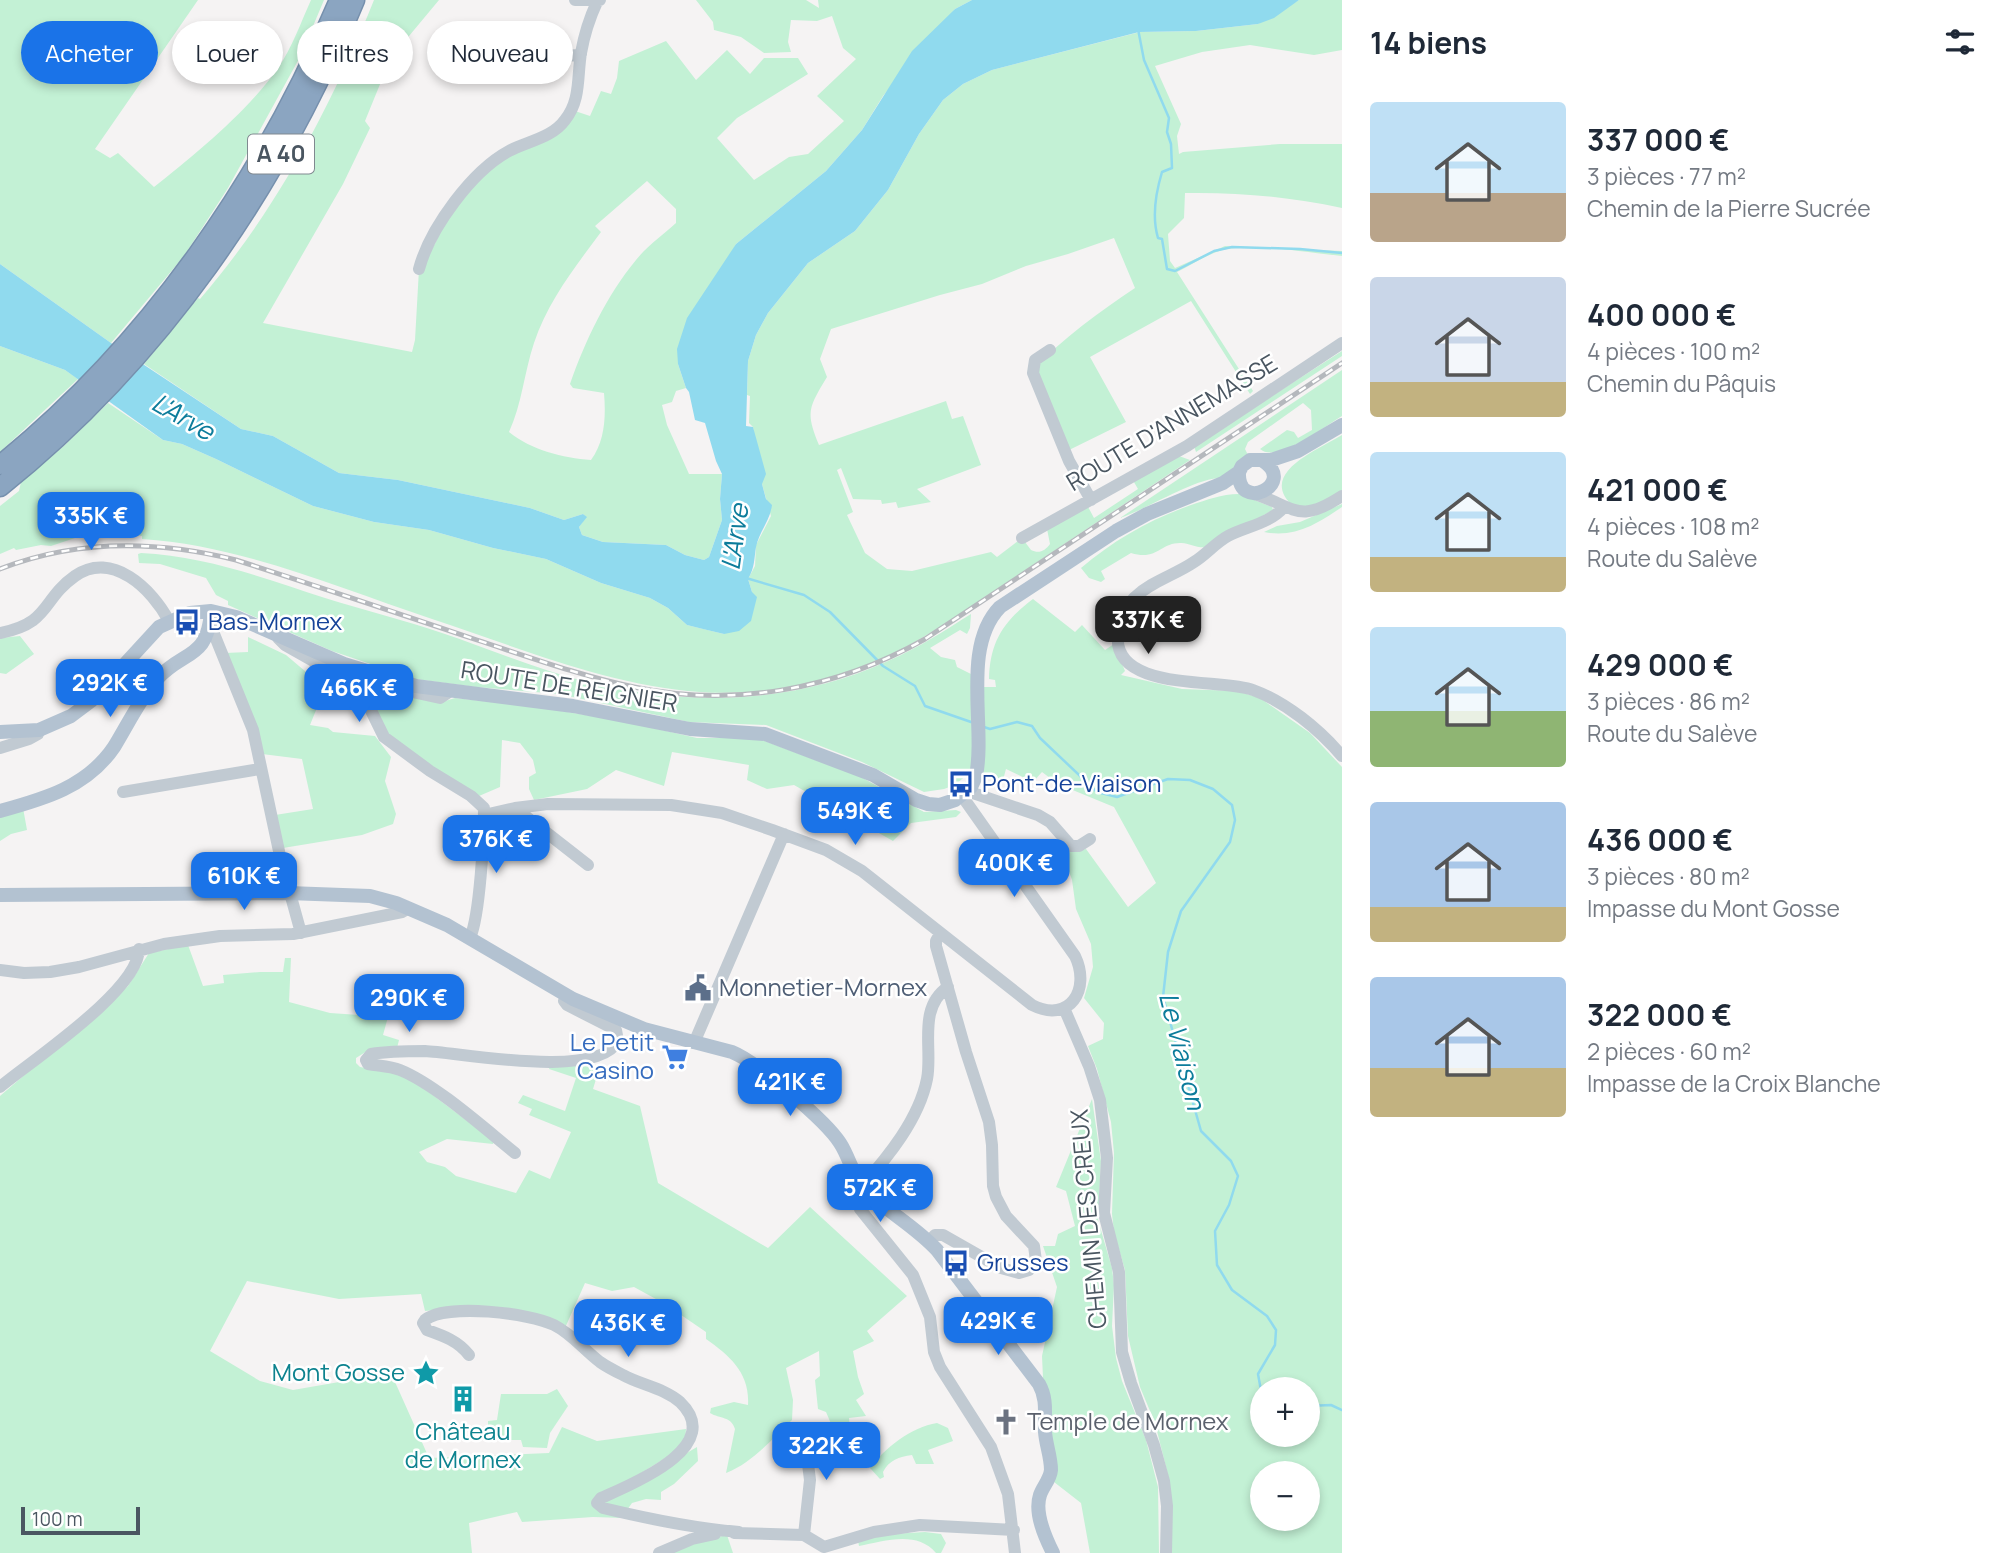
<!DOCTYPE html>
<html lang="fr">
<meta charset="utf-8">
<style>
:root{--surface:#fff;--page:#f2f2f3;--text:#1f2937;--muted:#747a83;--accent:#1a73e8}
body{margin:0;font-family:Manrope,sans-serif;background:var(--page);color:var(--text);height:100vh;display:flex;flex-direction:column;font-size:26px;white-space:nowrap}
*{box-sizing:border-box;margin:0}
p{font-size:23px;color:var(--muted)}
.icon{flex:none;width:38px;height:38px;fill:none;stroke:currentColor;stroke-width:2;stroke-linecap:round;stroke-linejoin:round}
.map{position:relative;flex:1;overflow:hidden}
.details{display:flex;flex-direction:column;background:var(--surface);width:665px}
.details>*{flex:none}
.top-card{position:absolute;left:21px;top:21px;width:665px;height:63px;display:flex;gap:14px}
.fabs{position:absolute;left:1250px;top:1377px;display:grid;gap:14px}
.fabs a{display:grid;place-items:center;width:70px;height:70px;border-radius:50%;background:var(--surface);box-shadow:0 4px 10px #0003;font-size:35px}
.scale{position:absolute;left:21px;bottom:18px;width:119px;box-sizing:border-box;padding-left:7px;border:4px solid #4a5661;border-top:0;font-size:19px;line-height:24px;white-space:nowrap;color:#4a5661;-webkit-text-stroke:5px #fff;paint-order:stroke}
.price{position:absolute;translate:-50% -60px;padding:0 16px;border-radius:14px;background:var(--accent);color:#fff;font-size:23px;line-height:46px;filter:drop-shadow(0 2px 4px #0008)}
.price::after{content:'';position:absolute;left:50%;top:42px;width:21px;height:16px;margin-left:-10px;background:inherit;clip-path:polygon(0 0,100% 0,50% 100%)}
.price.on{background:#222;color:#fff}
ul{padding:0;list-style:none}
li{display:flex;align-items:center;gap:21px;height:175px;padding:0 28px}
li span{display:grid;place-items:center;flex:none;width:196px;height:140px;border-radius:7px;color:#555}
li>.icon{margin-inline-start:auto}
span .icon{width:84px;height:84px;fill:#fffc;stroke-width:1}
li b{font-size:30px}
h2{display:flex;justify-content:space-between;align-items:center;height:84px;padding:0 28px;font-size:30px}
.chip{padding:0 24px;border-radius:32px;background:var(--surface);box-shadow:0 4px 10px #0003;font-size:24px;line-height:63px}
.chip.on{background:var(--accent);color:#fff}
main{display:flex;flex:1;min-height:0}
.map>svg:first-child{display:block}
.green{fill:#c3f1d5;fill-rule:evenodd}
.water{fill:#90daee}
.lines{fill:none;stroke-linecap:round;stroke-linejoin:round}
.stream{stroke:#90daee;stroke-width:2.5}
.highway-casing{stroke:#7690ad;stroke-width:21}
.minor{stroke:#c1cad2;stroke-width:12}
.major{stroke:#b3c2d1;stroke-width:14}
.highway{stroke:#8ba5c1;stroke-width:18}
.rail-casing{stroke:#b5b8bd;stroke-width:5}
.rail{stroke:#fff;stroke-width:2.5;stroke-dasharray:8;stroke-linecap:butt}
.labels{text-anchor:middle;stroke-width:5;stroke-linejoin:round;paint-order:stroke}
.shield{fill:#fff;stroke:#808990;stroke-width:2}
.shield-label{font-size:23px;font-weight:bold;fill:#4a5661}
.street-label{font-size:24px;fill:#4a5661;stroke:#fff}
.transit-label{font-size:24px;fill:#164399;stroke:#fff;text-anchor:start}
.service-label{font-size:24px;fill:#4e5e75;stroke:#fff;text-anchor:start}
.shop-label{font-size:24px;fill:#366cbe;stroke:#fff;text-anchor:end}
.culture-label{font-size:24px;fill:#0d838f;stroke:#fff;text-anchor:end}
.worship-label{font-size:24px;fill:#5b616d;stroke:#fff;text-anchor:start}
.water-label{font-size:26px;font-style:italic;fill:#0c7c9b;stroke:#fff}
</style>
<main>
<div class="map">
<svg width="1342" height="1553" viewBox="0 0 1342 1553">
<rect width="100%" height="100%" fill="#f5f3f3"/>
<path class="green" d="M0,0H198L95,149L110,158L118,153L154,187C195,155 249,110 278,68C292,48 301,22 311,0H324L300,57L228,188L184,256L111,343L0,264Z
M374,0H439L404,42L396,45L365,121L370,128L343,184L263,323L412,352L415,340L419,269C435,250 442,224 457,204C489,164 533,139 575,111L590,116L601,91L611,94L617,78L619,61L666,41L696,80L727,50L750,74L764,58H798L808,74L737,118L717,138L754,180L789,157L808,154L844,121L817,96L856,59L843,48L832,16L817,21L791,20L788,42L791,52L764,53L741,37L714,30L713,22L696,0H806L819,8L818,0H972L955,9L883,96L862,130L826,171L736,244L678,364L686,388L676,391L672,402L662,405L667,425L689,474H722L720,499L722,520L709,557L704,560L685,555L666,545L603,542L582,535L579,527L586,517L583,514L564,520L530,508L398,480L339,473L273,436L241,429L144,364L198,298L200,299C276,211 331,107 374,0ZM647,181L676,209V223C663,235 647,246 636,260C607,295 585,341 570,384L573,388L604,393C606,416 605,441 591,460C563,458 531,450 509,432C522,404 524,373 534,343C548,301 575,267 601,232L595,226Z
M1299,0H1342V50L1314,55L1250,45L1202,52L1155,66L1181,124L1177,136L1179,154L1183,152L1280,144H1342V208C1289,197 1239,192 1185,193L1184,218L1168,234L1170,261L1175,268L1225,246L1342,251V256C1309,253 1253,242 1222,250C1206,255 1191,265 1177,272L1253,391L1250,394L1191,301L1090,357L1126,422L1065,452L1033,370C1064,337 1098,313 1135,288L1114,238L1068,254L1026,266L982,284L940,295L831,329L820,359L827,377C809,407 805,412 819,445L946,401L952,419L963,416L981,465L917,489L931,502L898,508L896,502L882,504L881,500L853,499L841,468L837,470L853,512L847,515L865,553L887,569L912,571L991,552L997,557L1022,538L1031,550C1039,554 1045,551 1050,544L1047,529L1086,503L1094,518L1138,489L1131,477L1179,456L1190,460C1135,497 1079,534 1024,571C984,597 946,625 904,648C844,680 768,697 700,692C607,685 520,648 432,619C339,588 240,545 142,539V536L134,535L125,530L81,536L51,546L41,545L16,550L14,548L0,554V506L19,491L21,482L65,445L108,403L163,440L182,444L216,459L313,506L374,522L429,530L493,548L546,559L601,583L650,598L668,608L687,625L724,634L752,592L748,579L755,566L756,545L771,516L762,484L753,427L749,423L750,396L747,395L748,361L756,335L768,313L808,263L855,231L888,190L919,134L943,100L963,84L992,70L1140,32L1196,31L1258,24Z
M0,346L65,370L78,379L0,452Z
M1342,351V356L1196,452L1194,446Z
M1342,370V416C1325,426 1277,464 1260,449L1287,430L1294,432L1298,438L1312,430L1311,410L1303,403L1248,442L1245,449L1248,455L1222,478C1194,478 1150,508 1120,518Z
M1342,435V490L1317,506L1295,508C1255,474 1316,451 1342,435Z
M1239,494L1272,507L1273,510L1207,547C1197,549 1188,542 1180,543C1160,543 1157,561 1131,553L1101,571L1105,579L1101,582L1089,578L1081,568C1114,540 1149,520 1191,505C1207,500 1221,494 1239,494Z
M1342,504V507C1317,524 1295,538 1264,532L1277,526L1300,522Z
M141,553C205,556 264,578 325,598C364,610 404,620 442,633C490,649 538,670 588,682C687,707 794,704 888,661C918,648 944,631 971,614L970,628L967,634L960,630L930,648L941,657L955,660L957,667L975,676L973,763L969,773L955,785L944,789L924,792L862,762L766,725L689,722L559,694L476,687L415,679L332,651L228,605V601L216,595L206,578L160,564L139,563L138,554Z
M1033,599L1075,632L1082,625L1105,650L1114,644L1125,671L1121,675L1182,689L1237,691L1260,698L1310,733L1342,767V1553H1172V1507L1169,1479L1155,1423L1140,1387L1128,1336L1125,1270L1114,1232L1112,1214L1114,1153L1111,1122L1097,1069L1088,1046L1103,1039L1104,1023L1084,998L1093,967L1091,944L1076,909L1072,880L1058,839L1076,851L1086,849L1128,907L1156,883L1114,807L1058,784L1042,772L1033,782L1006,769L1003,780L983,775L984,687H996L995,680L989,679C990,641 1004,621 1033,599ZM1262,1390H1307V1435H1262ZM1262,1474H1307V1519H1262Z
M20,636L34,654L6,674L0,673V638Z
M248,637L286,655L325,688L310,725L328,728L333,732L375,736L391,757L385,781L396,814L393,824L362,835L283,848L275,815L313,809L302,759L262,754L225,653L248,652Z
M378,690L442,702L455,698L537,707L622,721L697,738H744L762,740L861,777L924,812L956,810L961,812L956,817L911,823L893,841L794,785L767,789L747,780L749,765L672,752L664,786L616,770L587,789L534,800L529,789V777L536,773L533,760L520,743L502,740L500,787L479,796L414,756L384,730L371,694Z
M23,808L27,830L11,834L0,841V814Z
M188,945L203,986L224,983L223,975L260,972H283L285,958H291L289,1002L330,1013L388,1017L383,1035L399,1040L397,1048L367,1051L356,1058V1063L360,1067L398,1074L418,1084L494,1141L493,1144L447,1139L419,1152L427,1162L445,1167L456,1176L516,1193L529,1170L550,1179L571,1132L529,1115L532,1109L518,1103L523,1095L565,1111L576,1078L549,1069L550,1066L586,1063L600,1066L593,1089L640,1106L658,1183L768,1248L810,1207L907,1296L867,1331L874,1341L853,1351L858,1377L864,1394L856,1400L866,1416L849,1418L850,1428L839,1432L835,1425L832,1426L826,1412L818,1409L815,1380L820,1376L819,1351L786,1368L793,1400L792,1420C771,1440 753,1462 726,1473L735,1429C731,1416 720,1419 710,1413L711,1408L734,1402L748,1405C750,1373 730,1356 706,1339V1332L665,1304L634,1287L612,1291L585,1283L565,1328L454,1308L425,1311L421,1294L339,1299L247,1281L210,1351L260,1381L293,1390L391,1373L429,1458L549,1453L562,1427L597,1441L686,1429L685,1442L672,1454L594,1502L624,1518L593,1517L522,1522L517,1512L469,1523L472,1553H0V1096L128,986L149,953Z
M1092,1099L1101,1161L1098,1220L1112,1268L1114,1285L1112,1326L1116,1358L1122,1381L1146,1440L1158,1487L1159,1553H1090L1081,1503L1054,1482L1051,1441V1401L1043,1378L1042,1356L1057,1287L1043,1246H1055L1058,1234L1075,1226L1066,1191L1056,1187Z
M557,1389L568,1406L550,1433L547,1448L523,1447L521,1440H488V1421L497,1420L501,1394H547Z
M937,1423L948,1428L953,1441L928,1450L934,1464H916L912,1455C899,1457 889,1460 883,1472L884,1477L880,1479L870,1468C885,1448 911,1427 937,1423Z
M697,1447L698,1461L674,1484L661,1492V1500L646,1499L632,1503L627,1510L603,1502Z
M925,1532L941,1534L946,1543L941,1553H936C917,1530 884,1541 859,1546L858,1541L891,1534Z
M727,1535L733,1553H665L692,1543Z"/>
<path class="water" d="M972,0H1299L1274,18L1258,24L1196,31L1139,32L992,70L963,84L943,100L919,134L888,190L855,231L808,263L768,313L756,335L748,361L746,426L753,427L766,474L762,484L766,499L772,505C770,521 759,532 756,547C754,559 755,567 748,579L752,592L757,597L751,621L739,631L724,634L703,629L687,625L668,608L650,598L601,583L546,559L493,548L429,530L374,522L313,506L216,459L182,444L163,440L65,370L0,346V264L111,343L241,429L273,436L339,473L398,480L530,508L564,520L583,514L587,517L579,527L582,535L603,542L666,545L685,555L704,560L709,557L722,520L720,499L722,474L716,461L705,423L695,420L689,392L686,388L678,364L677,349L687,318L736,244L826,171L862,130L912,51L955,9Z"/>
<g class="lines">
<path class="stream" d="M1138,29L1144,60L1169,118L1167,132L1171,144L1172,168L1162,172C1156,192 1152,218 1158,238L1162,239L1167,269L1175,271L1214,251L1232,247L1300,249L1342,253
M746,578L804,595L830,612L883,666L915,686L925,706L971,722
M984,727L990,729L1017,722L1032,726L1040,738L1097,792L1117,797L1168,779L1190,780L1213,789L1232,805L1235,820L1230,842L1181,911L1168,952L1163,997L1201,1131L1231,1161L1238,1176L1229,1205L1215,1231L1217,1265L1232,1290L1267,1316L1276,1330L1275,1345L1258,1374L1262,1396
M1307,1406L1331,1405L1342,1410"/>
<g class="highway-casing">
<path id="highway" d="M0,465C151,343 264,178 339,0
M0,487C160,359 277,189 355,0"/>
</g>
<path class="minor" d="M575,0H600
M525,29C541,44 557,61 581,54
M419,269C430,228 472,171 509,151C528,141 552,138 565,120C581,100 577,77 581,53C584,36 590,17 597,2
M1050,350L1035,360L1033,373L1069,461L1091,500
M1255,494C1296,508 1299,524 1342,496
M1284,507C1269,524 1247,526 1228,536C1215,543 1206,555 1194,562C1175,575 1152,581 1135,597C1124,608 1120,620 1118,635C1112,692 1221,678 1253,690C1286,702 1319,729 1342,756
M1022,538L1187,446L1342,343
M210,624L253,730L288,893
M0,633C51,623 41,600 75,576C112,550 152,589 169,621
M278,638L285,645L347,680L361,690
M449,692L440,698L380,685L361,690L384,737L430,771L471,796L484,808C484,836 480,915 470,938
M0,748L29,739L38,734L39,730
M967,791L1038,815L1050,822L1071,846H1079L1090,839
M123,792L260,769
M515,808L588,865
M484,815L515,808L548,804L671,805L722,813L772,830L826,850L862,871L1032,1005C1070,1024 1091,989 1075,956L962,796
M290,893L301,933
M0,970L24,973L50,972L79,967L164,944L220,936L293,934L402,912L409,908
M1064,1008L1089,1066L1100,1100L1107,1158L1104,1213L1119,1272L1122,1352L1131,1383L1154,1445L1164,1481L1167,1506L1166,1553
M694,1043L784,834
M0,1087C31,1061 139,990 139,949
M515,1153C484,1128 435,1084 400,1070C390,1066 379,1066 368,1064L366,1060L371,1054C389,1051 407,1051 425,1051C463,1053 597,1080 618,1041L616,1030L567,1005L564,1001L566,996
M860,1183L856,1193L860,1209L913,1275L930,1317L934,1352L940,1367L991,1447L1008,1494L1015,1553
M862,1186C888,1157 919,1119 927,1079C933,1049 917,1008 948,987
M929,1241L935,1235H943L1001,1268L1019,1273L1029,1270L1036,1261L1034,1246L1006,1216L996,1197L993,1186L992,1145L989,1122L966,1052L936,946V941L940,934
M469,1355C458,1341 444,1336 427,1330L423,1323L425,1320C446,1303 530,1313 554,1325C572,1334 584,1350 600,1362C607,1367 615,1371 623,1375C641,1385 664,1388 680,1402C727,1447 630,1485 601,1498L597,1503L603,1508C649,1519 692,1528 739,1532
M734,1533L804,1535L824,1547
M804,1535L810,1480L804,1432
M824,1547L874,1532L920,1525L1014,1530
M659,1553L692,1539L715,1534"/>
<path class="major" d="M1239,472C1237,514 1298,484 1263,461
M0,732L39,730L71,716L91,701L159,627L190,613L211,611L236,617L344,664L416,686L573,706L690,729L765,734L873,775L916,800L928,804L940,805L955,800L971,787L976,776C986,725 961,647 1000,607L1116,531L1147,514L1223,483L1239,472L1242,466L1250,460H1271L1298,451L1342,425
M0,811C44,799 87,787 114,747C128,724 140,699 157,679C183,650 208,660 211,611
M0,895L288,893L370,896L396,903L447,925L573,999L644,1029L732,1052C757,1062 826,1121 840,1143C850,1158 853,1178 866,1191C888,1212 916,1227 937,1250L1039,1384C1048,1400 1044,1415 1045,1432C1046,1445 1051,1457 1051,1470C1050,1480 1043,1486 1040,1495C1034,1513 1045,1537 1053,1553"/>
<use href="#highway" class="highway"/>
<g class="rail-casing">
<path id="rail" d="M0,569C77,539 156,540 236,560C317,586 397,613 477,640C529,657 581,676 634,687C734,708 837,689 925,639L1342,363"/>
</g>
<use href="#rail" class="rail"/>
</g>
<defs>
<g id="bus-bare" transform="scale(2.1)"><path d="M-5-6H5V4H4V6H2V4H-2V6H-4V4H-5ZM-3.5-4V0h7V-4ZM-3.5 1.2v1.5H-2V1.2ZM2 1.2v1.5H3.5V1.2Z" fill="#1a4fb4" stroke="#fff" stroke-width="2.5" paint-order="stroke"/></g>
<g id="civic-bare" transform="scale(2.1)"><path d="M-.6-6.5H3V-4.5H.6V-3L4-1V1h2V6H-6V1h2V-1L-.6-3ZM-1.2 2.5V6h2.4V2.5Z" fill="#5c6f8a" stroke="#fff" stroke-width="2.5" paint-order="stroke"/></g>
<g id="supermarket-bare" transform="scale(2.1)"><path d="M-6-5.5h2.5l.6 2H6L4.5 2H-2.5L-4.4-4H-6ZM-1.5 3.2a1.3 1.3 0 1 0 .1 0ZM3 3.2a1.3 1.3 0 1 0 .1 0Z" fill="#3f7fe0" stroke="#fff" stroke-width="2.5" paint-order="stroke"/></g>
<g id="sight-bare" transform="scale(2.1)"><path d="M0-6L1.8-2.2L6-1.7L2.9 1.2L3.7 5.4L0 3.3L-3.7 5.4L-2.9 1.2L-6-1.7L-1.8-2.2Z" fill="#0f9aa8" stroke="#fff" stroke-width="2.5" paint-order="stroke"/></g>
<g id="building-bare" transform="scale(2.1)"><path d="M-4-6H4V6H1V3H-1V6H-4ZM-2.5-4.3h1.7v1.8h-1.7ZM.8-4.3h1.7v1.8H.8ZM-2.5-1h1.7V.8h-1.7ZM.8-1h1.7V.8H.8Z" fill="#0f9aa8" stroke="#fff" stroke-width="2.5" paint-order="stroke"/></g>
<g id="church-bare" transform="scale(2.1)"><path d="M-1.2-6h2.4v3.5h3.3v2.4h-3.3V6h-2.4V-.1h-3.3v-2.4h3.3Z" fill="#6b7280" stroke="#fff" stroke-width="2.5" paint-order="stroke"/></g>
</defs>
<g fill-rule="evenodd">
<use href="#bus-bare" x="187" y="622"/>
<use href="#bus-bare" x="961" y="784"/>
<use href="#civic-bare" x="698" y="988"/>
<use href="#supermarket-bare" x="675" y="1057"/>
<use href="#bus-bare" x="956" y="1263"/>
<use href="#sight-bare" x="426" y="1373"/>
<use href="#building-bare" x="463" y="1399"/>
<use href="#church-bare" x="1006" y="1422"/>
</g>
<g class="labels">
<rect class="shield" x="248" y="134.5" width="66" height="39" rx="5"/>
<g class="shield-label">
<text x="281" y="162">A 40</text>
</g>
<g class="street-label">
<text transform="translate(1172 423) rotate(-31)" y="8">ROUTE D'ANNEMASSE</text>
<text transform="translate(569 687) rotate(9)" y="8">ROUTE DE REIGNIER</text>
<text transform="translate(1089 1219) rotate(-95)" y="8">CHEMIN DES CREUX</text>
</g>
<g class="transit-label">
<text x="208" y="630">Bas-Mornex</text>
<text x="982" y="792">Pont-de-Viaison</text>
<text x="977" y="1271">Grusses</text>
</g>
<g class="service-label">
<text x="719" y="996">Monnetier-Mornex</text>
</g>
<g class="shop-label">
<text x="654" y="1051">Le Petit<tspan x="654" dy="28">Casino</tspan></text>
</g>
<g class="culture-label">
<text x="405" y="1381">Mont Gosse</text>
<text x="463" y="1440" text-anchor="middle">Château<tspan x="463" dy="28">de Mornex</tspan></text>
</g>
<g class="worship-label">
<text x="1027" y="1430">Temple de Mornex</text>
</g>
<g class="water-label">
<text transform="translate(183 417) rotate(30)" y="9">L'Arve</text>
<text transform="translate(735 537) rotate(-82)" y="9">L'Arve</text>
<text transform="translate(1182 1051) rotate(76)" y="9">Le Viaison</text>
</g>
</g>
</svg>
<div class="fabs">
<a>+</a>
<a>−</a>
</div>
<div class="scale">100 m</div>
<b class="price" style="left:91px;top:552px">335K €</b>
<b class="price on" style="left:1148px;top:656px">337K €</b>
<b class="price" style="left:110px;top:719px">292K €</b>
<b class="price" style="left:359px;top:724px">466K €</b>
<b class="price" style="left:855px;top:847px">549K €</b>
<b class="price" style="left:496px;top:875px">376K €</b>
<b class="price" style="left:1014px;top:899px">400K €</b>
<b class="price" style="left:244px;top:912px">610K €</b>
<b class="price" style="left:409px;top:1034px">290K €</b>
<b class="price" style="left:790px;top:1118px">421K €</b>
<b class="price" style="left:880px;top:1224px">572K €</b>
<b class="price" style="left:998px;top:1357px">429K €</b>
<b class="price" style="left:628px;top:1359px">436K €</b>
<b class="price" style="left:826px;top:1482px">322K €</b>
<div class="top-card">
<a class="chip on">Acheter</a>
<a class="chip">Louer</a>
<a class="chip">Filtres</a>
<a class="chip">Nouveau</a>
</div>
</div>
<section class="details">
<h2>14 biens<svg class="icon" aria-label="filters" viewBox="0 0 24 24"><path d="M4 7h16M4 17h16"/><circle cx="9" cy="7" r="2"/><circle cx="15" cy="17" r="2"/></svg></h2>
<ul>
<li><span style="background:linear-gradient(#bfe0f5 65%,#b9a48a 0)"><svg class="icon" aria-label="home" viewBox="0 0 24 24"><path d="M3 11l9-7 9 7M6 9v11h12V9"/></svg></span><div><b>337 000 €</b><p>3 pièces · 77 m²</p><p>Chemin de la Pierre Sucrée</p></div></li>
<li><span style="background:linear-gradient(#c9d6e8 75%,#c2b280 0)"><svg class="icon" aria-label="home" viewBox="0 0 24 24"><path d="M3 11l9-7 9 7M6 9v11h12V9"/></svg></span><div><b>400 000 €</b><p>4 pièces · 100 m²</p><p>Chemin du Pâquis</p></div></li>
<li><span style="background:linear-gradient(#bfe0f5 75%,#c2b280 0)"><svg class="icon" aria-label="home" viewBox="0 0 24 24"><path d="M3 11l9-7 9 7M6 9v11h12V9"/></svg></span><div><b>421 000 €</b><p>4 pièces · 108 m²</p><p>Route du Salève</p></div></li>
<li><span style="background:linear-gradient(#bfe0f5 60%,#8fb573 0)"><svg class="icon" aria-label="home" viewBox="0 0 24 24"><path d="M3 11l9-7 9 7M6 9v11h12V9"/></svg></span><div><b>429 000 €</b><p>3 pièces · 86 m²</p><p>Route du Salève</p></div></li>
<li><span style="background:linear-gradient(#a9c7e8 75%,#c2b280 0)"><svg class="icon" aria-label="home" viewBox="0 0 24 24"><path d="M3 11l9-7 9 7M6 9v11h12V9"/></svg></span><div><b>436 000 €</b><p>3 pièces · 80 m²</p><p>Impasse du Mont Gosse</p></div></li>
<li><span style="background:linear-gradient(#a9c7e8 65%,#c2b280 0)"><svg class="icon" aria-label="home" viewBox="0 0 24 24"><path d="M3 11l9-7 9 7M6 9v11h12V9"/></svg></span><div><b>322 000 €</b><p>2 pièces · 60 m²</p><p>Impasse de la Croix Blanche</p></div></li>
</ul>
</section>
</main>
